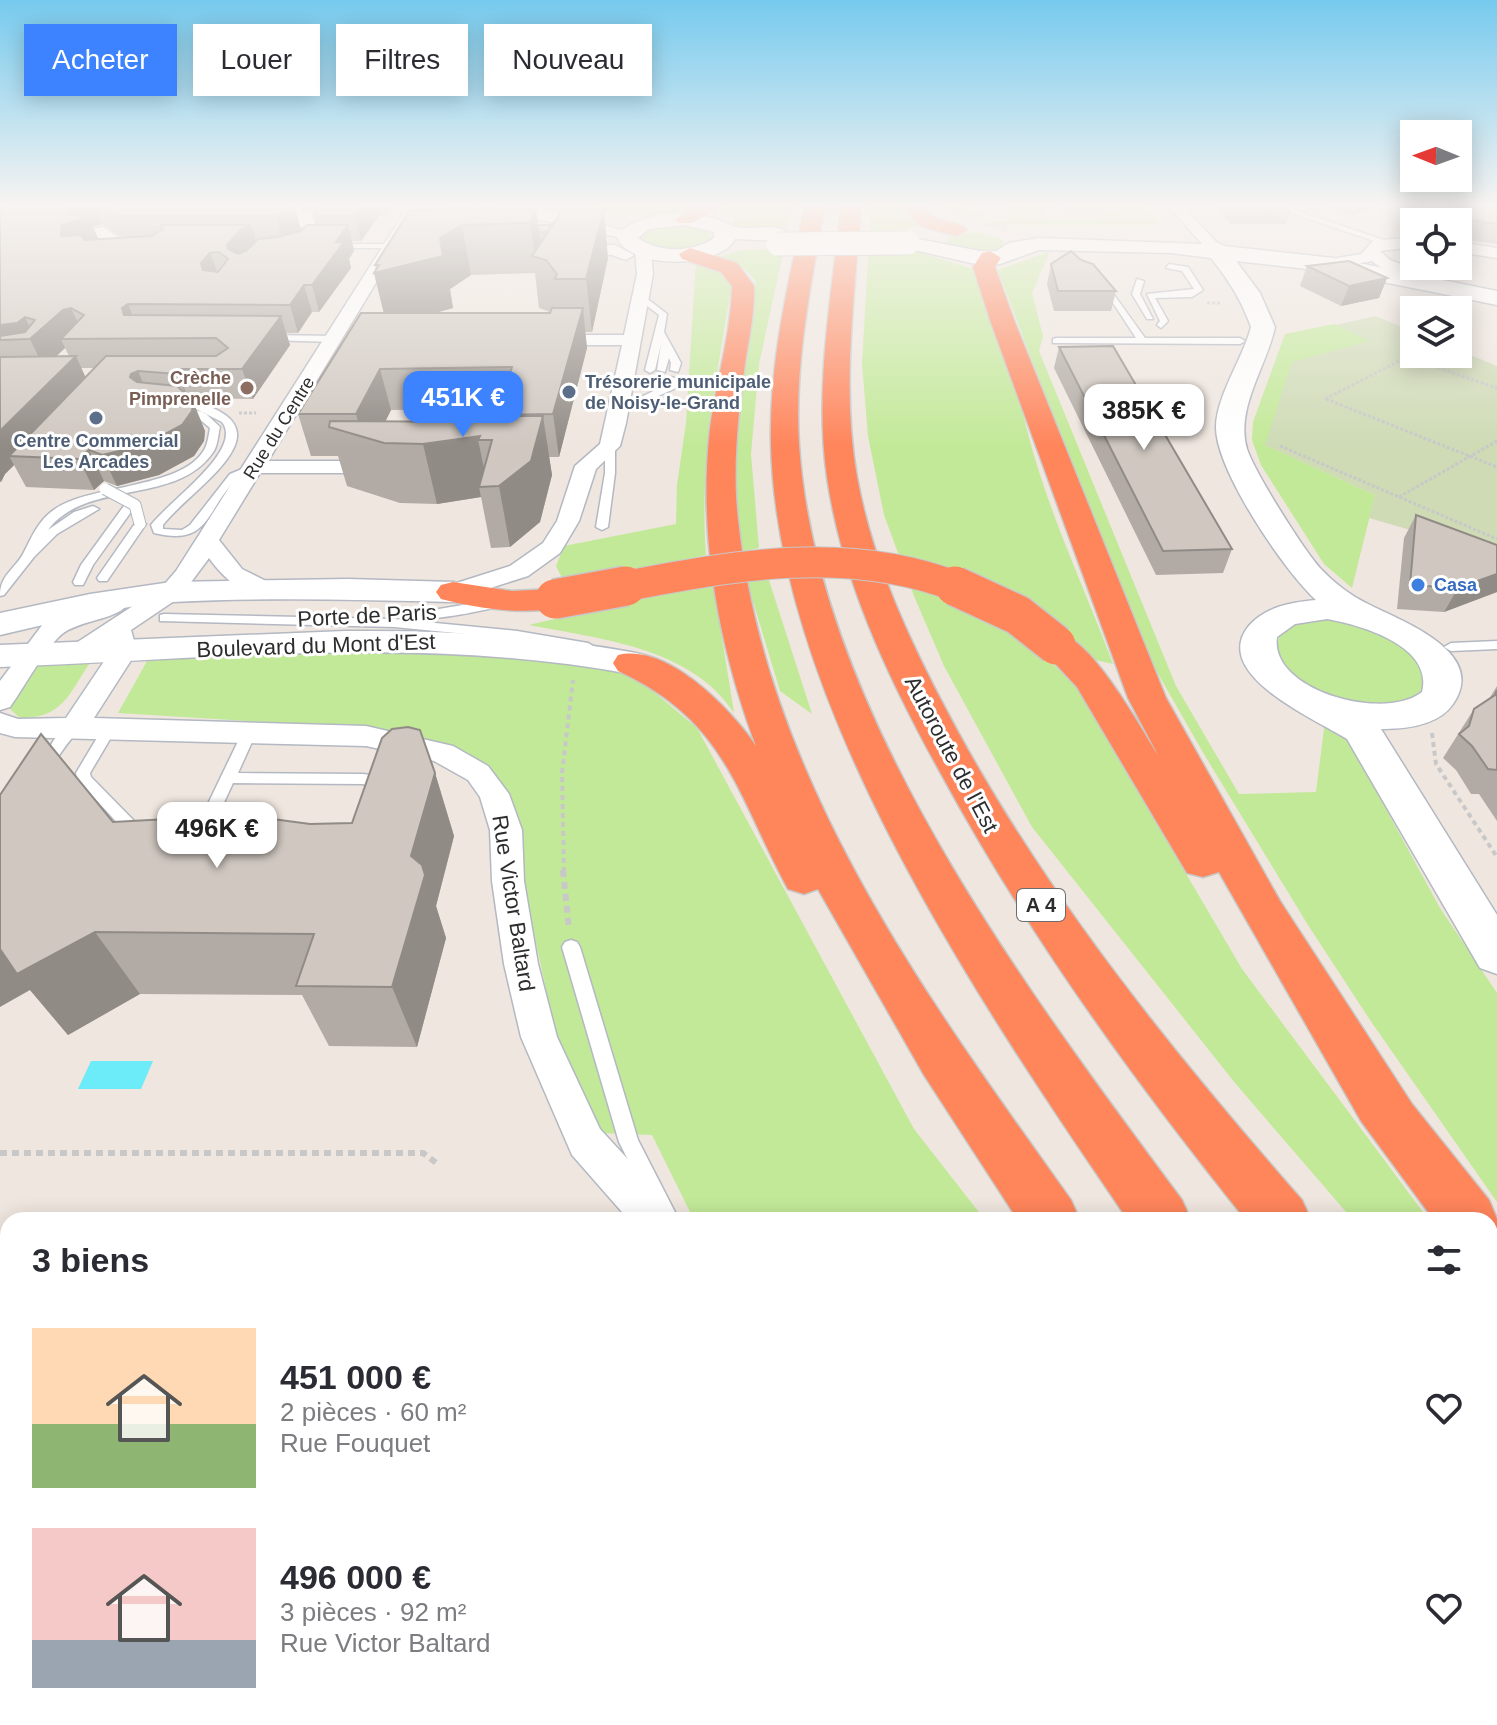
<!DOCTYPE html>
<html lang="fr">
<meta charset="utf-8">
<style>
:root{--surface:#fff;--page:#f7f7f7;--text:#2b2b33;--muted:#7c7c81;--accent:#3d83ff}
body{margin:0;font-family:Helvetica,sans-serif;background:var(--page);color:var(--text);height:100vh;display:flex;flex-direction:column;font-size:30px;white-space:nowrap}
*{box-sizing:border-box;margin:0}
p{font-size:26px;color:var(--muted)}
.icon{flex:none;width:44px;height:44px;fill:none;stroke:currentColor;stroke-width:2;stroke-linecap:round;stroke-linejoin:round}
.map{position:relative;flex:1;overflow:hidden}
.side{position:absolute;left:0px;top:1212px;width:1498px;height:514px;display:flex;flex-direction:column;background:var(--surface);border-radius:24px 24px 0 0;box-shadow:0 4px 20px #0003}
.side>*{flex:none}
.hud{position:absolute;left:24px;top:24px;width:800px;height:72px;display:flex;gap:16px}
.needle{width:52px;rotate:271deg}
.buttons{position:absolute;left:1400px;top:120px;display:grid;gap:16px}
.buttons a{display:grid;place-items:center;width:72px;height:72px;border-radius:0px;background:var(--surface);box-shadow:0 4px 20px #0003;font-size:40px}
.price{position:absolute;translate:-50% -68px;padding:0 18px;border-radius:16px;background:#fff;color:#222;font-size:26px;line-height:52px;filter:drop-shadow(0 2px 4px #0008)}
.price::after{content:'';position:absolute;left:50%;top:48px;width:24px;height:18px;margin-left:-12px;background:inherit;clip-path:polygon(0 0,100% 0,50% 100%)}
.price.active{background:var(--accent);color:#fff}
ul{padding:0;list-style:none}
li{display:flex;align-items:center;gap:24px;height:200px;padding:0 32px}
li span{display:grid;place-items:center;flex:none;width:224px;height:160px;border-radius:0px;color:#555}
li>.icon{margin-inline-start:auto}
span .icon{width:96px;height:96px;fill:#fffc;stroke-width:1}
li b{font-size:34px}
h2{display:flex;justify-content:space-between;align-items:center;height:96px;padding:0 32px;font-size:34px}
.tag{padding:0 28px;border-radius:0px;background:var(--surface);box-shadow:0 4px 20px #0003;font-size:28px;line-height:72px}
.tag.active{background:var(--accent);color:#fff}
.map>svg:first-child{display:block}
.green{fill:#c2e998}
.cemetery{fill:#cedbb5}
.water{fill:#6cebf8}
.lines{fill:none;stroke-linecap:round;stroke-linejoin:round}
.lane-casing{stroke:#b3b8c2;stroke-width:3}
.street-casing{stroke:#b3b8c2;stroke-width:3}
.secondary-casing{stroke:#b3b8c2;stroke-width:3}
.highway-casing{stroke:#c8c8c8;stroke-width:3}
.path-far2{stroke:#c8c8c8;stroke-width:3;stroke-dasharray:3 2;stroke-linecap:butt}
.path-far1{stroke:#c8c8c8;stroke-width:4;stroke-dasharray:5 4;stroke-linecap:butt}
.path{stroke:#c8c8c8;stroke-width:6;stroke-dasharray:7 5;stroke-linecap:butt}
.lane{fill:#fff;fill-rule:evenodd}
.street{fill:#fff;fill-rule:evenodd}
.secondary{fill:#fff;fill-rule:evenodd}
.highway{fill:#ff855b;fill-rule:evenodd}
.lane-bridge-casing{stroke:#b3b8c2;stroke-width:13;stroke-linecap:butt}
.street-bridge-casing{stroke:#b3b8c2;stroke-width:18;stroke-linecap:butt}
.secondary-bridge-casing{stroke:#b3b8c2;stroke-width:25;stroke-linecap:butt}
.highway-bridge-far1-casing{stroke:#c8c8c8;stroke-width:32;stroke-linecap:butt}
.highway-bridge-casing{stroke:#c8c8c8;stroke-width:42;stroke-linecap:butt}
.lane-bridge{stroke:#fff;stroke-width:11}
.street-bridge{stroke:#fff;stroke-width:16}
.secondary-bridge{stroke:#fff;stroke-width:23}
.highway-bridge-far1{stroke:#ff855b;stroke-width:30}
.highway-bridge{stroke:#ff855b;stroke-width:39}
.wall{fill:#b2aba5;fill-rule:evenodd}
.shaded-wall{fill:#918b86}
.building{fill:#cfc7c0;stroke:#918b86;stroke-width:2;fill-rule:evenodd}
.education-dot{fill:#8d6e63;stroke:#fff;stroke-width:3}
.service-dot{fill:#5c6f8a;stroke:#fff;stroke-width:3}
.shop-dot{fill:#3f7fe0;stroke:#fff;stroke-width:3}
.labels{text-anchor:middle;stroke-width:6;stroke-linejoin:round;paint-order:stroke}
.far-education-label{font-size:18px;font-weight:bold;fill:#785e54;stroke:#fff;text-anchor:end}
.far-service-label{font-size:18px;font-weight:bold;fill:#4e5e75;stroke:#fff;text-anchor:start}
.far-street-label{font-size:18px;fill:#2d2d2d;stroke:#fff}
.far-shop-label{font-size:18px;font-weight:bold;fill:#366cbe;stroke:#fff;text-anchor:start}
.shield{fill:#fff;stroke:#6c6c6c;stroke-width:2}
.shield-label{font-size:20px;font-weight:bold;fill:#2d2d2d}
.street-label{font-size:22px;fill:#2d2d2d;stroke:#fff}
</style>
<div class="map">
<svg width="1497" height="1725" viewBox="0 0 1497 1725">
<rect width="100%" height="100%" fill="#efe6df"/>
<path class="green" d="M602,205H698C667,222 627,218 594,208Z
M729,205H793L786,231L748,229L732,225L735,219L720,211Z
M871,205H901L912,218L924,224L903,230L905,248L973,269C1006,320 1018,404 1036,462C1057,531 1088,597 1113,664L1095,660L1041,611L1037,648L1077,688L1242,969L1429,1220H1353L1235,1083L1032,827L944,666L914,596L884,515L868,436L862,364Z
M939,205C957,205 978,205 988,222H1010L1008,215H1017L1015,209L997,205L1052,207L1053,210L1041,211L1045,219H1102L1096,210H1067L1065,207L1070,205H1146L1162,225H997Z
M684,224L710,232L709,240C689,254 661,251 641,240L640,236L650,228Z
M977,232L1002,239L1005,247L986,253L946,244L950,236Z
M784,249L759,364L751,454L759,548L740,552L731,469L737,399L756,282L745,269L720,256L744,250Z
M1050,251L1032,293L1043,336L1039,351L1176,686L1239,794L1316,792L1325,721L1344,732L1440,908L1497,993V1202L1370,1020L1308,925L1205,756L1133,630L998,270Z
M696,260L723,269L732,284C717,374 699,463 706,555L566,586L556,566L564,546L676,524L677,485L686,423Z
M1334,324L1370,341L1265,445L1375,495L1352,588L1324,564L1261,465L1252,440L1253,422L1285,334Z
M767,574L812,714L780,691L746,578Z
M713,581L734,713C691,647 600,639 529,625Z
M1335,619L1382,631L1417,655L1427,683C1375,763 1183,622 1335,619Z
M331,649L557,657L599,664L641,681L697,728L914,1129L985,1220H694L652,1135L600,1133L557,1040L501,781L467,752L378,729L118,713L147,661Z
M40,663L89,664C68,696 62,718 20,718L10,709Z
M0,1503L8,1504V1718H55L53,1725H0Z
M955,1718H1383L1389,1725H958Z"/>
<path class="cemetery" d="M1375,316L1414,332V354H1458V350L1497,366V561L1414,531L1369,518L1375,495L1265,445L1292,362L1369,341L1336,325Z"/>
<path class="water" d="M91,1061H153L141,1089H78Z"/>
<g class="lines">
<g class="lane-casing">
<path id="lane" d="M1268,205H1279L1390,242L1383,244Z
M1372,205H1384L1440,222H1428Z
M331,244H393L397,246L393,248H328Z
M1169,264L1188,267L1203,290L1192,297L1155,298L1168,321L1161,328L1157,325L1160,321L1147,294L1194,289L1182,271L1166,268Z
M1102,278L1145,338H1240L1245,341L1240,344L1053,343V339L1056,338H1136L1098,280Z
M1137,279L1144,281L1140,294L1153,319H1147L1132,294Z
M641,294L667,314L664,332L681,363L678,372L670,370L671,363L669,358L665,372L657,370L661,344L655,370L650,373L645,370L659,315L638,299L637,297Z
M269,335L335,336L339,339L335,342L266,340V336Z
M671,377L679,379L676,388L623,412L614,410L668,384Z
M195,402C294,429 191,488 163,525V529L182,530L190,525L230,474L254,464L259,467C253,472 243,473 237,479C205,509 211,547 154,533L151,525C169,501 244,450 222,422L192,407L190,405Z
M179,405L205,413L220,427C218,435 218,444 214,451C177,507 87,478 48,530L74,512L93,506L99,509L57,534L34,557L4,595L0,596C0,575 14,570 23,554C31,538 39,519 55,509C90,484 188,489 206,446C208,441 209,433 210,428L197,417L175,410L174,408Z
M610,443L615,446V473L608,527L602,530L596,527L605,473V446Z
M126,503L136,505L93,565L83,585H75L73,582L81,565Z
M140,521L146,524L109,578L107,581H99L97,578L136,522Z
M498,599L502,600V606C480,611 417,626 400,614L406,610H433Z
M164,614L394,619L517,631L588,643L595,647L588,651L517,639L394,627L160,621V615Z
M1497,641V649L1451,651L1444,647L1451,643Z
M74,722L81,727C69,741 59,754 49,771H39L37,767L59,732Z
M109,724L116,729L90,773L91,777L146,833L148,837L146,841H134L77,779L76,773L104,726Z
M250,726L257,731L238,773L363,774L378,776L392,788L384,793L363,784L233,783L207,839H195L193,835L243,731Z
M571,940L577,942L580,947L638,1140L679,1220H658L619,1142L562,947L565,942Z"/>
</g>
<g class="street-casing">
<path id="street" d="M409,205H423L268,461H383L394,467L383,473H260L219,540L242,569L274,585L277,590L274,595C247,602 223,577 209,558L180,597L131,630L137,651L94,718L366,726L453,746L488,766L509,794L522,830L524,881L538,964L557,1037L600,1129L671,1206L677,1220H629L572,1155L521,1037L504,964L492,881L490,830L480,797L468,780L434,761L366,746L15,737L0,733V713L18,719L66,718L111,651L109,645L79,661L70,659L66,653L70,647L162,587L176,571Z
M1167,205H1182L1216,242V248H1206Z
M1440,205H1454L1455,222H1441Z
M103,227L128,243L119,252L82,258V252L110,243C100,237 86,242 78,234L81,231Z
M1414,237V247L1380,251L1390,260L1414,269V275C1401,278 1382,270 1372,261L1343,266L1335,261L1337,258L1361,254L1373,241Z
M1458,242L1497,248V258L1458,252Z
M566,245H615L634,255L626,260L612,255L560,253L558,250Z
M643,246L651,251L653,274L626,423L620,446L596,469L579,521L560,553L528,576L462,597H444L441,592L444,587L510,566L543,543L557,521L575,466L600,444L622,345H544L535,340L544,335H624L637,274L635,251Z
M113,598L122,601L126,606C116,619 78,621 62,634C46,647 23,689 10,707L0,710V681L43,624L68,611Z
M893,1718H947L950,1725H894Z"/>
</g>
<g class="secondary-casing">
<path id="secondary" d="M489,205H526L622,230C647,212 683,210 713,218C721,220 728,225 736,227C752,231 779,221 790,235L780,241L735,239C720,269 629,270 617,237L492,209ZM685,225L714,232V238C691,253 660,253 638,238L649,229Z
M908,237L980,251H996L1009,243L1039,238L1201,244L1211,239L1224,246L1334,258L1497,291V305L1334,272L1236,261L1260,293L1275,327C1267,366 1235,408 1247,449C1255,473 1303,549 1320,568C1333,582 1351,596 1368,604C1401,621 1489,652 1453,704C1438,726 1405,729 1381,729L1497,915V974L1480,968L1347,739C1317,720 1211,675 1248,627C1264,607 1292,602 1316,600C1284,571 1215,469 1216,426C1217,395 1243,358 1251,327C1242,301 1228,279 1211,258L1171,253L1039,250L1000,264L980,265L901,247L897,243ZM1327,619C1361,625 1434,646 1422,692C1385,722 1269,691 1277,637L1295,624Z
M348,579L453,582L465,585L470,592L465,599L453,602C360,600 266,597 173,602C115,606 57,622 0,635V613L90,594L171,582Z
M345,631C442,630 536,635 631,652L644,655L649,663L644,671L631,674C423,635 210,659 0,667V645Z"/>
</g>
<g class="highway-casing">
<path id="highway" d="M697,205H723L692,223H678L675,219Z
M805,205H825C811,284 794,364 799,445C817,713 1027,991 1182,1200L1191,1220H1128C984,1009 777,706 771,444C769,363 788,284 805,205Z
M841,205H861C855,295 841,387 857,477C871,556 905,631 942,702C1037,885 1167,1046 1302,1200L1311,1220H1246C1132,1078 1026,931 939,770C889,679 842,581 827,477C814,387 832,295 841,205Z
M901,205H922L934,218L964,226L967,230L957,236L920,226Z
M690,248L737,263L754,286C755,312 749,338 745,364C738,415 732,469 738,520C766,780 924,994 1071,1200L1080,1220H1018L924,1075L818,889L804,894L788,889C736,793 727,721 618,671L613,663L618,655C667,643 731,709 756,746C720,649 699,542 709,438C714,387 731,337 732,286L721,272L682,259L679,254Z
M990,251L1001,258L995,267L1014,320L1166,698L1280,901L1412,1104L1489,1200L1497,1219V1286L1490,1283V1220H1434L1361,1121L1219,872L1203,877L1187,873L1077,687L1038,645L1043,637C1052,635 1059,633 1068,637C1098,652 1139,725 1158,755L1128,698L990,320L973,267L982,253Z
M453,582L512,591L555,589L567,592L572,599L567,606C526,616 481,609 441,599L436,592L441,585Z
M1490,1431L1497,1434V1505L1490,1502Z
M1490,1609L1497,1611V1690L1490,1687Z
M1490,1711L1496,1725H1417L1414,1718H1490Z"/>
</g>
<path class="path-far2" d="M1097,211H1129L1101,210L1099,206
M978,223L1007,229
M1207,303H1221
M1325,399L1407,357L1497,388
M1326,399L1497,467
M239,413H256
M1280,446L1497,539
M1399,497L1497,441"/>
<path class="path-far1" d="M1432,733L1436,764L1497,857
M564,872L562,773L573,680"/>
<path class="path" d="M563,870L569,929
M0,1153H423L439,1165"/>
<use href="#lane" class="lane"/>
<use href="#street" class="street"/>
<use href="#secondary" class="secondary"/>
<use href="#highway" class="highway"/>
<g class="lane-bridge-casing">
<path id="lane-bridge" d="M105,489L135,505L140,524"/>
</g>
<g class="street-bridge-casing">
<path id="street-bridge" d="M290,212L316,225L304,246L293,249"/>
</g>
<g class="secondary-bridge-casing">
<path id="secondary-bridge" d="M778,244L908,243"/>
</g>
<g class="highway-bridge-far1-casing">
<path id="highway-bridge-far1" d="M616,588C731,566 847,543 960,588"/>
</g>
<g class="highway-bridge-casing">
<path id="highway-bridge" d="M955,586L1018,615L1056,645
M555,599L626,586"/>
</g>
<use href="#lane-bridge" class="lane-bridge"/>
<use href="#street-bridge" class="street-bridge"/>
<use href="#secondary-bridge" class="secondary-bridge"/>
<use href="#highway-bridge-far1" class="highway-bridge-far1"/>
<use href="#highway-bridge" class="highway-bridge"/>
</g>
<path class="wall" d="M0,205H294L301,230L315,225L313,216L316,209H309L300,205H393L386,216L380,214L361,241H352L354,251L349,259L351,268L319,312H312L298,333H286L290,345L253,399L190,398L205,431L204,441L194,456L159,475L117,486L104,481L94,490L26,487L14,465L5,474L1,482H0ZM102,224L124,238L98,239L93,227ZM65,348L69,356H56ZM81,368H94L85,377Z
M1003,205H1061V207H1004Z
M1215,205H1291L1292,206L1286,224H1231Z
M1320,205H1373L1372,208L1353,215Z
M1409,205H1443L1438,217L1430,216L1431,211Z
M1457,205H1497V244L1459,239L1465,225L1458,224Z
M468,206V210H494L538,225H551V227L608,258L592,332H585L587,348L559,457H549L552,475L540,522L510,547L491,548L481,497L437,504L400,503L347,486L338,456H311L298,414L384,313L374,273L376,270L375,265L446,210ZM535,273L539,308L550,312V313H435L453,308L450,289L471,275ZM498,408L496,416L485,422H385L391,410Z
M1051,264L1116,291L1111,311H1054L1047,284Z
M1307,266L1387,278L1379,298L1341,306L1300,286Z
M1059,347L1232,549L1223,573L1156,575L1054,368Z
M1416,515L1497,545V592L1444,612L1397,609L1404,538Z
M1497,686V821L1479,794H1471L1456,770L1443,758L1474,709L1489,699Z
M435,773L454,836L436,906L446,938L417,1047L329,1046L302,995L140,994L68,1035L30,990L113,822L310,824L352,823Z"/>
<path class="shaded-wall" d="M70,205H95L102,224L93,227L100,243L61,236L65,207Z
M294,205L301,230L283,241L276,216Z
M363,205H378L380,214L361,241L355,216Z
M384,205H393L386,216Z
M1357,205H1373L1372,208L1353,215Z
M536,209L543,259L535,257L530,223Z
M604,209L608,258L592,332L586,279Z
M251,225L259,251L236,271L227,245L242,228Z
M348,225L354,251L349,259L351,268L319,312L312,285L336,242Z
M462,225L471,275L450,289L453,308L387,326L374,273Z
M210,253L220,279L212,297L201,263Z
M1387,278L1379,298L1341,306L1349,286Z
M304,285L312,312L298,333L290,305Z
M128,304L139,332L133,336L136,343L122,308Z
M71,308L84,336L61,339L65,348L44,368L30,339L0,340V325L25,317L34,336L63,310Z
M583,308L587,348L559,457L553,414Z
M281,316L290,345L253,399L242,369Z
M76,356L89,385L9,456L14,465L5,474L1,482L0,480V431Z
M177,369L188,398L189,404L177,374Z
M380,369L391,410L376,440L362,437L356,414Z
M138,371L150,400L130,377L131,374Z
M193,401L205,431L204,441L194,456L159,475L117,486L102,455Z
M543,416L552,475L540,522L510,547L499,486Z
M480,436L478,440L488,487H479L481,497L437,504L423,444Z
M89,450L104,481L94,490L79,459Z
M1497,574V592L1444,612L1458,588Z
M435,773L454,836L436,906L446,938L417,1047L392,987L411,856Z
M95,932L140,994L68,1035L30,990L0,1007V943Z"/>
<path class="building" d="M0,205H70L65,207L69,214L89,217L62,225L61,236L81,235L84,240L152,236L163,229L161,225H251L242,228L227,245L228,249L238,254L246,251L258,239L278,237L300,231L307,225H348L336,242H344L312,285H304L290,305L128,304L122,308L124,315L281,316L242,369H177V374L138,371L131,374L130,377L137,382L177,386L193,401L192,411L182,425L145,445L102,455L89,450L79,459L9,456L106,356H216L228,348L216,338L61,339L84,315L71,308L63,310L30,339L0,340V336L25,332L35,320L25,317L17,323L0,325ZM219,252L228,259L218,272L203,270L201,263L210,253Z
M103,205H293L289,211L276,216H120Z
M319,205H363L355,216H313Z
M459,205L468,206L454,210H446Z
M1236,205H1291L1292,206H1237Z
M1497,205V224L1467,220L1473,207L1465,205Z
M483,206L493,208L492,210H474Z
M536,209L530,223L462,225L440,238L443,256L374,273L379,265H375L410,210Z
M563,209H604L586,279H555L557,274L546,260L532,256Z
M538,225H551L548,232H539Z
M1071,251L1081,260L1093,264L1116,291H1058L1051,264Z
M1349,261L1387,278L1349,286L1307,266Z
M552,308H583L553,414L496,415L512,367L380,369L356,414H298L361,313H550Z
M1113,346L1232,549L1163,551L1059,347Z
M76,356L0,431V357Z
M487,416H543L531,461L499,486L479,487L492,440H478L480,436L423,444L384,443L329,427L330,421L485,422Z
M1416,515L1497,545V574L1458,588L1410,585Z
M1497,690V770L1488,769L1472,746L1459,734L1469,726L1474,709L1495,695Z
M408,727L420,730L435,773L411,856L422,865L425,875L392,987L296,986L314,934L95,932L17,974L0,949V795L41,734L113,822L242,815L310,824L352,823L382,738L392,729Z
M426,1718H767V1725H425Z"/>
<linearGradient id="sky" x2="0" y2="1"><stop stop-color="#76caee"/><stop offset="0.46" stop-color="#f8f4f1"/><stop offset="1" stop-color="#f8f4f1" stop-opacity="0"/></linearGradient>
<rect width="1497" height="447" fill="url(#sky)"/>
<circle class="education-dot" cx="247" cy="388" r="8"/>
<g class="service-dot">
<circle cx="569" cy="392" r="8"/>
<circle cx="96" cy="418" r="8"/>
</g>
<circle class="shop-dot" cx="1418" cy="585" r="8"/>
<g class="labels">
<g class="far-education-label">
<text x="231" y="384">Crèche<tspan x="231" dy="21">Pimprenelle</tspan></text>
</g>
<g class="far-service-label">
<text x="585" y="388">Trésorerie municipale<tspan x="585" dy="21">de Noisy-le-Grand</tspan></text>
<text x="96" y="447" text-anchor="middle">Centre Commercial<tspan x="96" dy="21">Les Arcades</tspan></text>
</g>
<g class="far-street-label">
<text transform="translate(279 428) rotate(-58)" y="6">Rue du Centre</text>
</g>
<g class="far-shop-label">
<text x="1434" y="591">Casa</text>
</g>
<rect class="shield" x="1017" y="889" width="48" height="32" rx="6"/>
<g class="shield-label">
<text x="1041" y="912">A 4</text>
</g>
<g class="street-label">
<text transform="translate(367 615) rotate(-3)" y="8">Porte de Paris</text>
<text transform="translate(316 645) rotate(-2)" y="8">Boulevard du Mont d'Est</text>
<text transform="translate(952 754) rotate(62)" y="8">Autoroute de l’Est</text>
<text transform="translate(514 903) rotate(81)" y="8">Rue Victor Baltard</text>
</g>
</g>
</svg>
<div class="buttons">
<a><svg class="needle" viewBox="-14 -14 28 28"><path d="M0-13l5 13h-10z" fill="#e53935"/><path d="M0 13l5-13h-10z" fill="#7c7c81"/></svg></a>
<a><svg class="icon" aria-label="locate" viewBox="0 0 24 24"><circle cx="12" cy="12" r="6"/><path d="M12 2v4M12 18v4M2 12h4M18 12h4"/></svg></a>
<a><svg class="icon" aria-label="layers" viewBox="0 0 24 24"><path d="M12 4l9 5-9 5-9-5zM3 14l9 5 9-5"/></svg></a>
</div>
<b class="price active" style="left:463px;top:439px">451K €</b>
<b class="price" style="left:1144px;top:452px">385K €</b>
<b class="price" style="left:217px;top:870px">496K €</b>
<div class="hud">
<a class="tag active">Acheter</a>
<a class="tag">Louer</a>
<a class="tag">Filtres</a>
<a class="tag">Nouveau</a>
</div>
<section class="side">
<h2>3 biens<svg class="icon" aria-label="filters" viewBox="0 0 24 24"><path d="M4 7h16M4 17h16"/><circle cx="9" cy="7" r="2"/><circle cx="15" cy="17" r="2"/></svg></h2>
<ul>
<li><span style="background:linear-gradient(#ffd9b3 60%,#8fb573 0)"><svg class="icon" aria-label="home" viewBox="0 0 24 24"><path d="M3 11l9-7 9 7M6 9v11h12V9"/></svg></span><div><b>451 000 €</b><p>2 pièces · 60 m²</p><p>Rue Fouquet</p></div><svg class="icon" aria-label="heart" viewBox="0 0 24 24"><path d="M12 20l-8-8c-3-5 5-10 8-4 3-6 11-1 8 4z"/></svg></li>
<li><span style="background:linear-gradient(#f6c9c9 70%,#9aa5b1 0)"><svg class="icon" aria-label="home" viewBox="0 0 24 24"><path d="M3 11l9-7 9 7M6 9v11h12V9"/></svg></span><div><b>496 000 €</b><p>3 pièces · 92 m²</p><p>Rue Victor Baltard</p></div><svg class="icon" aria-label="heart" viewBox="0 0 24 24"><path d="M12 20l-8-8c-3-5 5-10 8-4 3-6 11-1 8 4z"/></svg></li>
</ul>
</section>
</div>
